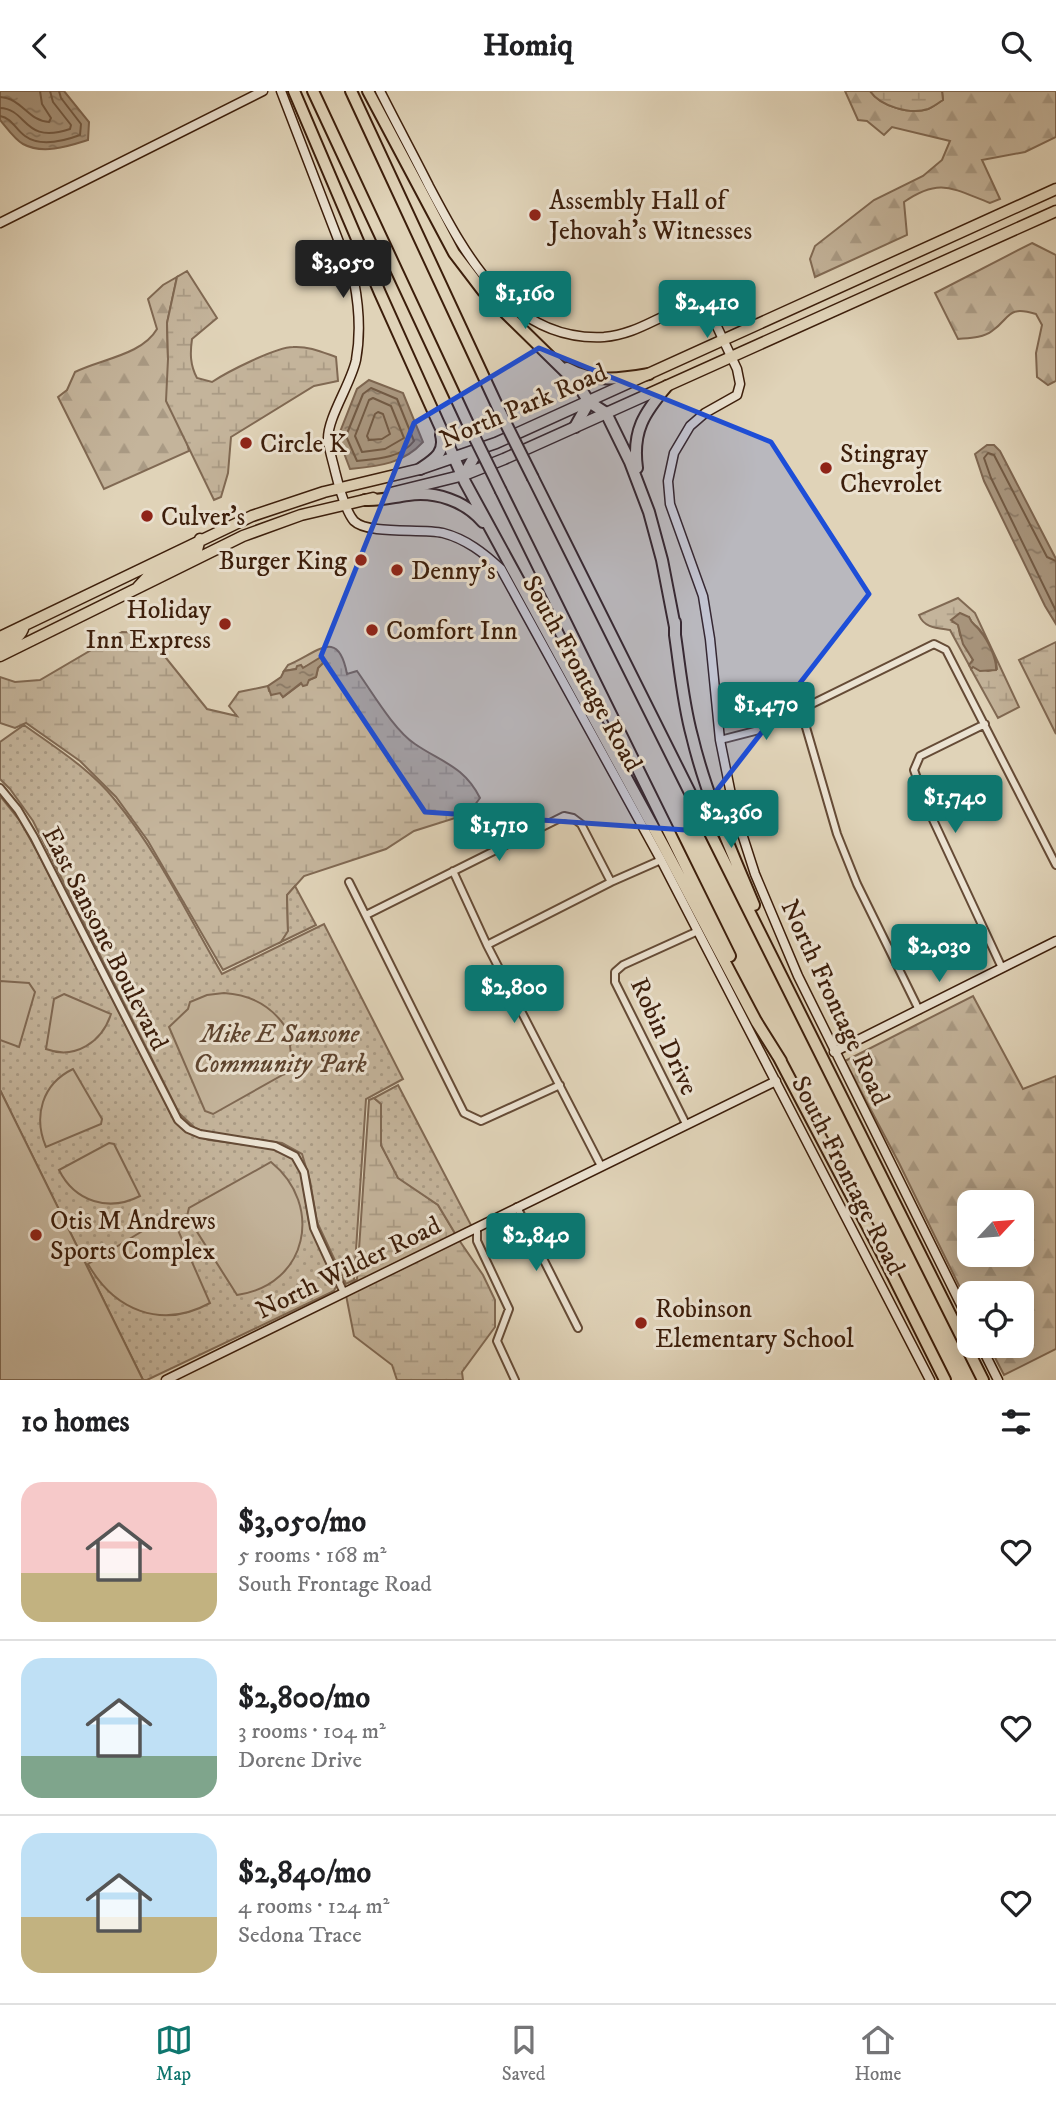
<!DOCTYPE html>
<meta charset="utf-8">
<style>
:root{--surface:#fff;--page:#f2f2f2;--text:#202124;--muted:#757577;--line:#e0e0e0;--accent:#0f766e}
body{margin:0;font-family:"IM FELL DW Pica",serif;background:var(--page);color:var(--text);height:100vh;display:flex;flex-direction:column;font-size:26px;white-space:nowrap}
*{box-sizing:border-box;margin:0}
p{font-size:23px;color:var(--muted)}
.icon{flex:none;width:38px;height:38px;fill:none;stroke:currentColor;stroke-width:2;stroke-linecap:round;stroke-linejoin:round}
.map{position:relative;height:1289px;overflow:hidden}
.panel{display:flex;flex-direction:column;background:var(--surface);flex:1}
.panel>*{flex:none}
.needle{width:46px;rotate:64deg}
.tools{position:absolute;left:957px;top:1099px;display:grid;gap:14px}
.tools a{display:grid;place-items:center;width:77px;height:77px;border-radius:14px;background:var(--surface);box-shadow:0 4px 18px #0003;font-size:35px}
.price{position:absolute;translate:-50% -60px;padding:0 16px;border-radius:7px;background:var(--accent);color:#fff;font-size:23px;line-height:46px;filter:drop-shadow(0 2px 4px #0008)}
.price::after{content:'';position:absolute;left:50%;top:42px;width:21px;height:16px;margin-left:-10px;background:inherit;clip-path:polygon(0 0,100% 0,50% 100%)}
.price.selected{background:#222;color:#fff}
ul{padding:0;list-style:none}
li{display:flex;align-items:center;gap:21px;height:175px;padding:0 21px}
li+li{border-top:2px solid var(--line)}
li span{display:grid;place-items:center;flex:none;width:196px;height:140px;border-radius:21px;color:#555}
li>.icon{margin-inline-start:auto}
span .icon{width:84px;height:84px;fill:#fffc;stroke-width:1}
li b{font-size:30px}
h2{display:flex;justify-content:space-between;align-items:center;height:84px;padding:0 21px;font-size:30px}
header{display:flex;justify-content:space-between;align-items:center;height:91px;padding:0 21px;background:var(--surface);font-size:32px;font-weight:700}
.dock{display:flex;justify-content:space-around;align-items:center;height:98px;border-top:2px solid var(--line);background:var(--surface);font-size:19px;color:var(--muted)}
.dock a{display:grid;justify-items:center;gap:4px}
.dock .selected{color:var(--accent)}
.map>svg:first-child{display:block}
.forest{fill:url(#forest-firs);stroke:#806953;stroke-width:2;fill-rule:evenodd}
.wetland{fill:url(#wetland-marsh);stroke:#806953;stroke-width:2}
.park{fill:url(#park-dots);stroke:#806953;stroke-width:2}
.garden{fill:#c4b49b;stroke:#806953;stroke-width:2}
.water{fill:url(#water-ripples);stroke:#7d654f;stroke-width:2}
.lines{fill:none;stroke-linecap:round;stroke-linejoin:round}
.shore{stroke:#725a44;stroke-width:2}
.street-casing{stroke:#654b36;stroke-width:10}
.secondary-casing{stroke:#3c1e0b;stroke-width:11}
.primary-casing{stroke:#3c1e0b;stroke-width:13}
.highway-casing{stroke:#3c1e0b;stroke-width:14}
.street{stroke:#ebe2d1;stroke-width:6}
.secondary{stroke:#ebe2d1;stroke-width:8}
.primary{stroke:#e0d3b8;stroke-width:10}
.highway{stroke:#e0d3b8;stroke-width:10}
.highway-bridge-casing{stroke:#3c1e0b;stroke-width:14;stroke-linecap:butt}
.highway-bridge{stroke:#e0d3b8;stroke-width:10}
.marked{fill:#1d4ed8;fill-opacity:0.2;stroke:#1d4ed8;stroke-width:5;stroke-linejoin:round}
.poi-dot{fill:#8f2418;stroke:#ebe2d1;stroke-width:2.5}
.labels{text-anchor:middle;stroke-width:6;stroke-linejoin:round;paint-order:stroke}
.poi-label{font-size:26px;fill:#3c1e0b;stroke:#ebe2d1;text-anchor:start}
.street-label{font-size:26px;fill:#3c1e0b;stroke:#ebe2d1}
.park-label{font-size:26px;font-style:italic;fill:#5e442f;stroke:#ebe2d1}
</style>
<header><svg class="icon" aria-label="back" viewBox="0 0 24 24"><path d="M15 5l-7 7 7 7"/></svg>Homiq<svg class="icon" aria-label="search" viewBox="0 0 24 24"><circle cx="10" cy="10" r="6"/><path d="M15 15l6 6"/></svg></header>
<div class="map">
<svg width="1056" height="1289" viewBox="0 0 1056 1289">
<defs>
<pattern id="forest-firs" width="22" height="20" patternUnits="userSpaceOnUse" patternTransform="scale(1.75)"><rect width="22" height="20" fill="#c4b49b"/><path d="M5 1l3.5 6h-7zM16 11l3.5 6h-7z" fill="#a99a84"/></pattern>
<pattern id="wetland-marsh" width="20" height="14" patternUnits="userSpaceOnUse" patternTransform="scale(1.75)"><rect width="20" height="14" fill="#c4b49b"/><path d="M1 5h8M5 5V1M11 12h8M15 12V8" fill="none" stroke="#a99a84"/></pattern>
<pattern id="park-dots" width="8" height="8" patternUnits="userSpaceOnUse" patternTransform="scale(1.75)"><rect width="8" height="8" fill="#c4b49b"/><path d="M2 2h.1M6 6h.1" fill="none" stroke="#a99a84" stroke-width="1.8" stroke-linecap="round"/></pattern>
<pattern id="water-ripples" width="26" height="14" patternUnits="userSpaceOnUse" patternTransform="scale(1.75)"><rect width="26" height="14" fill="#a8957d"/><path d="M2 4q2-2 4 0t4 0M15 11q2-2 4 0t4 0" fill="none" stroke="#8a7965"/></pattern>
</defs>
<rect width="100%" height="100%" fill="#e0d3b8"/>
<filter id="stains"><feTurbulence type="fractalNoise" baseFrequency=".00286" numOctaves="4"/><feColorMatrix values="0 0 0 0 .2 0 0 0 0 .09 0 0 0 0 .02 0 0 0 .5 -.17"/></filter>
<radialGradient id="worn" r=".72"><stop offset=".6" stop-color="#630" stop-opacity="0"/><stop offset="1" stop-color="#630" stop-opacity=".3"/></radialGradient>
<path class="forest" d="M845,0H870C880,15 910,24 928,18C933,16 938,12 943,9L942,0H1056V46L1025,61L982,69L1000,108L990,112C953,98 940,86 904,111L907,144L815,186L810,168L815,155L874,109L923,85L942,69L950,50L892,36L884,44L867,30L858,29Z
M1032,152L1056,164V290L1048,294L1037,286L1036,262L1042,234L1036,223C1006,214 1011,227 992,240C983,247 969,247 958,248L935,202Z
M177,186L167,232L168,268L189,360L104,398L58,306L67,299L75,281C101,268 142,264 157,238L148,208L163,194Z
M973,905L1023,998L1056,985V1258L1004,1284L989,1255H1022V1202H970L969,1215L899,1072L845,970ZM970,1111H1022V1164H970Z"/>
<path class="wetland" d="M870,0H942L943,9C938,12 933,16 928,18C910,24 880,15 870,0Z
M187,180L217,227L192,248C190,262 190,274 197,287L212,291C227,281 276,256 293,256C309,255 322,261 336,266L338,290L314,295L231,346L228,382L221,406L214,409L166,310L168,268L167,232L177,186Z
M958,507L975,522L1019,616L998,627L971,578L973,575L988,580L997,578C996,565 987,549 980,539C975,533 972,534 969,526L953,531L958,533L960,544L973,569L969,574L950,539C937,537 924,537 919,524Z
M122,541L146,542L207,618L237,625L229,615L239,601L268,595L269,600L280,602L283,606L302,592L316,586L318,577L323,572L318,570L303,577L284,580L288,574C316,563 338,535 347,583L357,580C372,601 394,639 415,653C441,671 464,675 480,707L468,723L414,740L386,758L304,785L287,804L288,841L281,851L223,879L148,750L116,706L80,670L26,632L15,637L0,632V586L15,591L40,589Z
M1056,551V643L1019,569Z
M374,1007L381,1013V1054L398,1086L438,1114L456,1144L346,1197L357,1188L369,1009Z
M459,1149L483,1184L495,1209V1236L462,1281L463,1289H397L392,1274L354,1245L346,1204Z"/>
<path class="park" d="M24,634C56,657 90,678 115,709C158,761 188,825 222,883L324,833L403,988L366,1008L354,1189L346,1193L317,1131L310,1090L302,1063L282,1052L205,1041L195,1037L179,1022L33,730L10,698L0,688V651Z
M0,705L20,730L39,764L174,1029L193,1044L209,1049L271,1057L291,1065L301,1082L309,1131L337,1193L334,1200L147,1289H143L0,999Z
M295,795L316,834L281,851L288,840L287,804Z
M398,994L472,1136L456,1144L438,1114L398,1087L381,1054V1013L374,1007Z"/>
<path class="garden" d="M0,890L29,892L35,901L19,956L0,949Z
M224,902C257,904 279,920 293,949L290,955L293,978L213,1023L205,1020L169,936L188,918L190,911L207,904Z
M64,903L111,923C102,951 75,969 46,958L54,908Z
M73,978L102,1028L101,1033L46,1056C33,1025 42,993 73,978Z
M0,999L143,1289H0Z
M109,1052L114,1053L140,1105C109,1121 75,1111 59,1079Z
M271,1071C324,1114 308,1194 237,1204L187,1125L189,1117Z
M164,1127L174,1130L210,1212C161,1239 114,1219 88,1173Z"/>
<path class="water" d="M0,0H64L89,31L88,49C69,55 43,64 23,53C15,49 6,36 0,29Z
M369,289L403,302L423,351C403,373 379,375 350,378L338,346L357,298Z
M987,354H994L1000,360L1056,468V533L1045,515L984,390L975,363Z
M960,522L969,526C972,534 975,533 980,540C988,549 997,568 996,579L980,580L973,576L971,578L969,574L973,569L963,553L958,534L951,529Z
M321,566L323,572L318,577L316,586L309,589L307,594L303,595L301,592L283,606L280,602L271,604L268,595L281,586L284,580L296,578L297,575L301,574L303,577Z"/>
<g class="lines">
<path class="shore" d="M0,6C22,7 28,30 49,31L51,27L42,13L40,0
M0,17C28,18 23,54 70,38L71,34L53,11L50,0
M0,25C12,27 16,39 25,45C40,56 64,50 80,44L81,33L61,7L59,0
M371,297L397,308L414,350C401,367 377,368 357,370L346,345L363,303Z
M373,307L391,315L404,347L385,358L362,361L355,345L369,309Z
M378,321L383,323L390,343L382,348L369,349L367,345L375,323Z
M1056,470L1047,466L994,364L988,362L984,367L991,387L1056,520"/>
<g class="street-casing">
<path id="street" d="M801,619L837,743L857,793L919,919
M985,633L920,665L914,679L928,718L1002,877
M720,649L759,639L934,553L946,559L1056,774
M0,697L18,719L34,746L178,1029L188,1038L200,1043L275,1055L295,1065L304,1081L314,1137L344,1202
M453,780L487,854L601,1075
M349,791L464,1022L481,1030L560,994
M366,824L564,725L573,727L581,733L611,791
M487,854L611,791L661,769
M686,1033L615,891V881L623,874L698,840
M517,1116L578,1237
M477,1137V1150L509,1218L497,1250L515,1289"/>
</g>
<g class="secondary-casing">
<path id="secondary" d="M281,0L354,190C359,216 361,242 356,269C351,293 327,327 328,349C329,359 333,371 335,380C338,392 346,421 354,430C368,444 422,437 443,442C466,448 484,462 501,478L661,769L930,1289
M380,0C396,32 413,63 429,95C466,165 511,251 604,246C640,243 662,221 695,214L708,219L712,225L737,278L740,293L737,304L705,322L690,335L674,362L668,390L670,413L703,505L710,548L720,649L734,718L755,783L798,885L970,1232
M0,132L263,0
M834,961L1056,850
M981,1255L998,1289
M166,1289L776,990"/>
</g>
<g class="primary-casing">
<path id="primary" d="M391,402L464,384L504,368L1056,120
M138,496L153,480L197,459L200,448
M0,546L252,425L324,401L420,378L496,352L1056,98
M0,556C11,550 21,547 24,535
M0,565L243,445L301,424L373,407"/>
</g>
<g class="highway-casing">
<path id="highway" d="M294,0L380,202L465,391L663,754L756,930L781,970
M313,0L470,337
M351,0L501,323
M368,0L454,162L483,200L577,292L589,311L606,322L630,371L649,421L662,469L675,536
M567,277C594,292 620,288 649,283
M575,336L589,311
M637,377C632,340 644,322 667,295
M420,378C433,369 446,362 441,344
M464,384L478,359
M533,387L983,1289
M501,400L730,865
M365,409C380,410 393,406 408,404C436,400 465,410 483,431
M675,531V544C680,578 683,612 692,645C706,704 731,759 754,814
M778,965L881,1161L945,1289"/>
</g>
<use href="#street" class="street"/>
<use href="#secondary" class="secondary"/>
<use href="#primary" class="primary"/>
<use href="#highway" class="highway"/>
<g class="highway-bridge-casing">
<path id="highway-bridge" d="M501,323L533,387
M470,337L501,400"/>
</g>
<use href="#highway-bridge" class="highway-bridge"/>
</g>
<path class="marked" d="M539,257L771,351L869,503L686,739L425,721L321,565L414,332Z"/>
<g class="poi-dot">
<circle cx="535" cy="124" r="7"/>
<circle cx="246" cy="352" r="7"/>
<circle cx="826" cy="377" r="7"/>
<circle cx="147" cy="425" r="7"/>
<circle cx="361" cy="469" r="7"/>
<circle cx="397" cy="479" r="7"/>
<circle cx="225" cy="533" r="7"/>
<circle cx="372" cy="539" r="7"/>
<circle cx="36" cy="1144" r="7"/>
<circle cx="641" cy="1232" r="7"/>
</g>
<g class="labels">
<g class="poi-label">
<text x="549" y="118">Assembly Hall of<tspan x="549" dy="30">Jehovah's Witnesses</tspan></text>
<text x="260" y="361">Circle K</text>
<text x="840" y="371">Stingray<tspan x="840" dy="30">Chevrolet</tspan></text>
<text x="161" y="434">Culver's</text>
<text x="347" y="478" text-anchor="end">Burger King</text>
<text x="411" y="488">Denny's</text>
<text x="211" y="527" text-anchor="end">Holiday<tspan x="211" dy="30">Inn Express</tspan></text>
<text x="386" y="548">Comfort Inn</text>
<text x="50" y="1138">Otis M Andrews<tspan x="50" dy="30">Sports Complex</tspan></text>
<text x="655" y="1226">Robinson<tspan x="655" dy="30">Elementary School</tspan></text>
</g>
<g class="street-label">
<text transform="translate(523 314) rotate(-23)" y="9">North Park Road</text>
<text transform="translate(583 582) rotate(61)" y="9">South Frontage Road</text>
<text transform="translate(106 847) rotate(63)" y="9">East Sansone Boulevard</text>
<text transform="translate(836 911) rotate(65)" y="9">North Frontage Road</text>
<text transform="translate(665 945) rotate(65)" y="9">Robin Drive</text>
<text transform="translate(849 1084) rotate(63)" y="9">South Frontage Road</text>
<text transform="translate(348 1176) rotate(-26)" y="9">North Wilder Road</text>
</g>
<g class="park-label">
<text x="280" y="951">Mike E Sansone<tspan x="280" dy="30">Community Park</tspan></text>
</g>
</g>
<rect width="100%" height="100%" filter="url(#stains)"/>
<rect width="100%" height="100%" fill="url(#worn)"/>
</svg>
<div class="tools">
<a><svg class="needle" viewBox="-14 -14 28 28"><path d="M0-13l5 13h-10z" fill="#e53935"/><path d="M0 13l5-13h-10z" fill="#757577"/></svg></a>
<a><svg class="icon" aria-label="locate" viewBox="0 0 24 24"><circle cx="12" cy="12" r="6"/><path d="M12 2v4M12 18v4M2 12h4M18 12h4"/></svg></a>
</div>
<b class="price selected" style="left:343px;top:209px">$3,050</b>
<b class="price" style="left:525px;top:240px">$1,160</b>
<b class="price" style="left:707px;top:249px">$2,410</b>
<b class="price" style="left:766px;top:651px">$1,470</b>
<b class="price" style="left:955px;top:744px">$1,740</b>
<b class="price" style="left:731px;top:759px">$2,360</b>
<b class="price" style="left:499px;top:772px">$1,710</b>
<b class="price" style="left:939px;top:893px">$2,030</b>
<b class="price" style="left:514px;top:934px">$2,800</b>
<b class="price" style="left:536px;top:1182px">$2,840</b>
</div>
<section class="panel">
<h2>10 homes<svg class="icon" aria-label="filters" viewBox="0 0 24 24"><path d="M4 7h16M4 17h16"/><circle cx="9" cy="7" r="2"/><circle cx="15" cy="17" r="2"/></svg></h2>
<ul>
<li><span style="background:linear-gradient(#f6c9c9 65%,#c2b280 0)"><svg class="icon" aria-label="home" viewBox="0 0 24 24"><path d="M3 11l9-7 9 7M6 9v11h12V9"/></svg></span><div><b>$3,050/mo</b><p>5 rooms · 168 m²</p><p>South Frontage Road</p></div><svg class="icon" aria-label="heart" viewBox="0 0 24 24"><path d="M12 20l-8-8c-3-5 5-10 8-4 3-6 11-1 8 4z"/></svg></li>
<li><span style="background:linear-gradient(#bfe0f5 70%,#7fa58c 0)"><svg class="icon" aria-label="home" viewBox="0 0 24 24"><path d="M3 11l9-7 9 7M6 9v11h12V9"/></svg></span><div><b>$2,800/mo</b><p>3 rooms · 104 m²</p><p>Dorene Drive</p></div><svg class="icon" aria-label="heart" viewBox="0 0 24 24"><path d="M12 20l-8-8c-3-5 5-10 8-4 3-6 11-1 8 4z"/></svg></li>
<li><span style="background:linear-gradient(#bfe0f5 60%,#c2b280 0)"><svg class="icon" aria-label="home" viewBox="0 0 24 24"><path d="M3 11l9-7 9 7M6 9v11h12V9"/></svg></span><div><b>$2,840/mo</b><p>4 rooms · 124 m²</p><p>Sedona Trace</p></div><svg class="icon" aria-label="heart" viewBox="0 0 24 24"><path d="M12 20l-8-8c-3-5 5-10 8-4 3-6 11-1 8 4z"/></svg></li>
</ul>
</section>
<nav class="dock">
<a class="selected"><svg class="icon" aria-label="map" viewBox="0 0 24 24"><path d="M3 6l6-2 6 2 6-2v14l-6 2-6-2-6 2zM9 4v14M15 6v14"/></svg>Map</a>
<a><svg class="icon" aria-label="saved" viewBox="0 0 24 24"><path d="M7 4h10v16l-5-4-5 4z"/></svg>Saved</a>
<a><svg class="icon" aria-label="home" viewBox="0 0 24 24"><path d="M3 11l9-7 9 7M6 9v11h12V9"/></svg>Home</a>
</nav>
